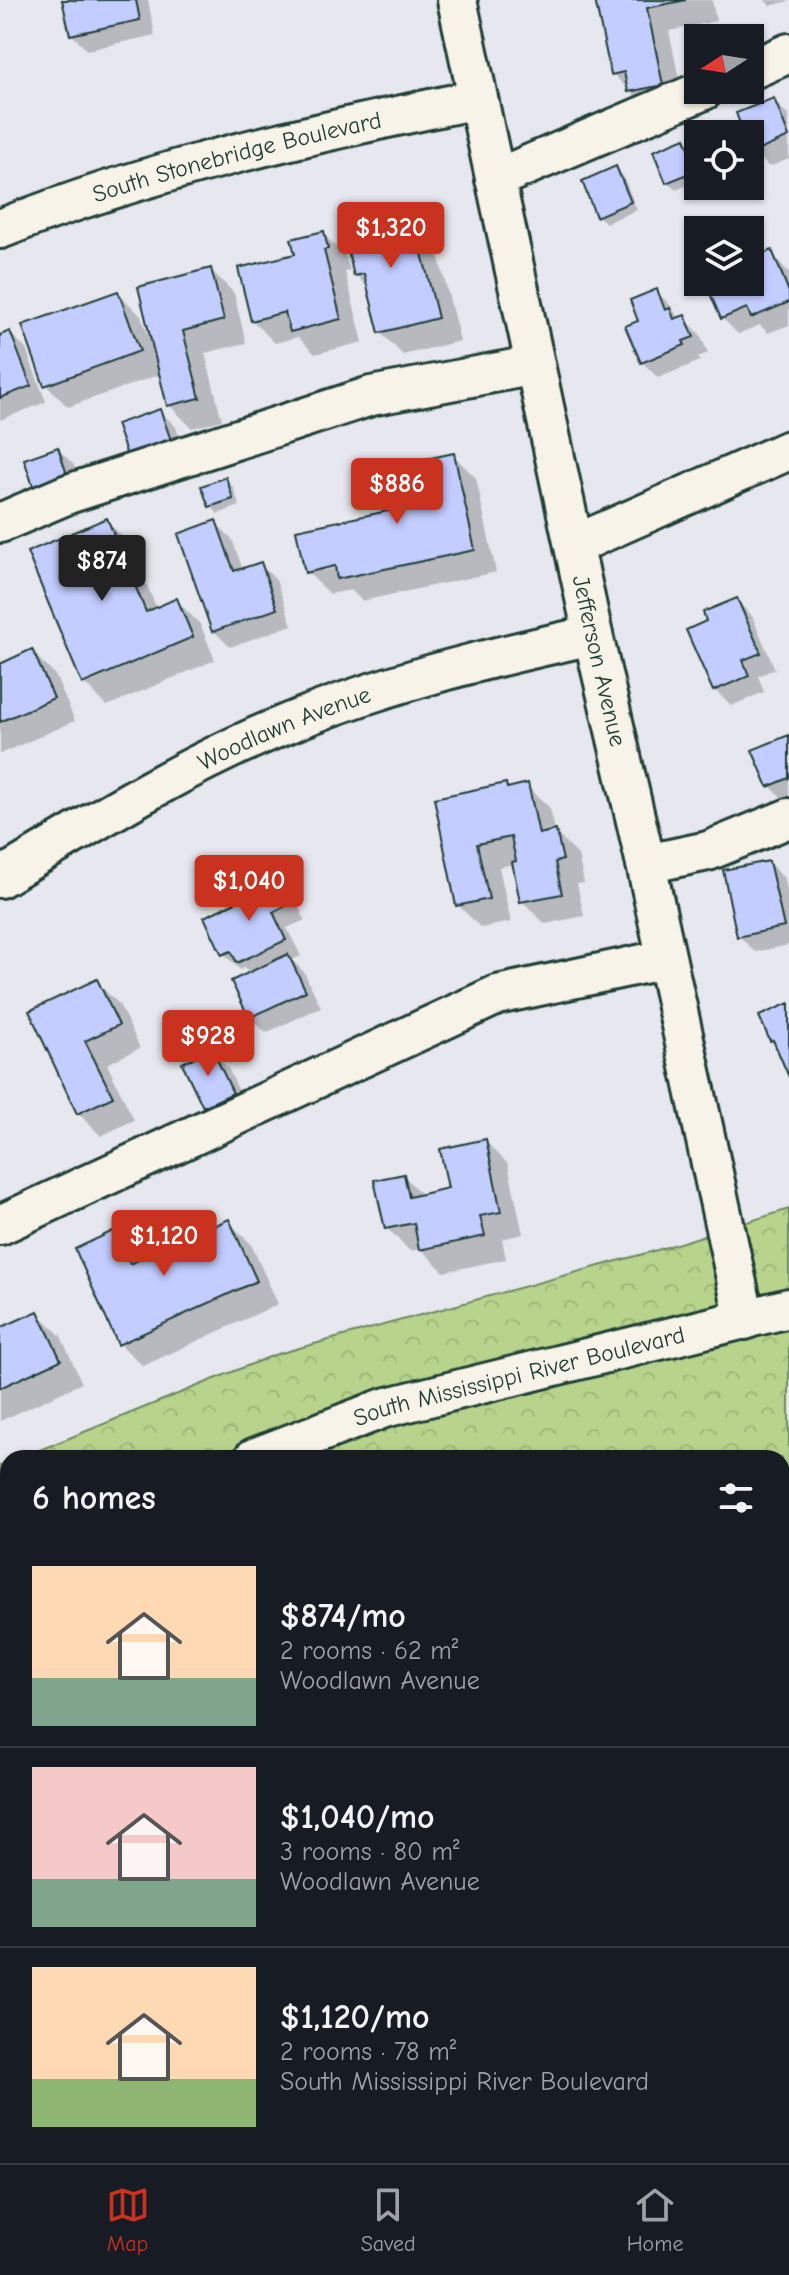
<!DOCTYPE html>
<meta charset="utf-8">
<style>
:root{--surface:#171b24;--page:#242831;--text:#f1f3f6;--muted:#9ea1a6;--line:#363941;--accent:#c8321e}
body{margin:0;font-family:"Comic Neue",sans-serif;background:var(--page);color:var(--text);height:100vh;display:flex;flex-direction:column;font-size:30px;white-space:nowrap}
*{box-sizing:border-box;margin:0}
p{font-size:26px;color:var(--muted)}
.icon{flex:none;width:44px;height:44px;fill:none;stroke:currentColor;stroke-width:2;stroke-linecap:round;stroke-linejoin:round}
.map{position:relative;flex:1;overflow:hidden}
.side{position:absolute;left:0px;top:1450px;width:790px;height:714px;display:flex;flex-direction:column;background:var(--surface);border-radius:24px 24px 0 0;box-shadow:0 2px 6px #0004}
.side>*{flex:none}
.needle{width:52px;rotate:258deg}
.fabs{position:absolute;left:684px;top:24px;display:grid;gap:16px}
.fabs a{display:grid;place-items:center;width:80px;height:80px;border-radius:0px;background:var(--surface);box-shadow:0 2px 6px #0004;font-size:40px}
.price{position:absolute;translate:-50% -68px;padding:0 18px;border-radius:8px;background:var(--accent);color:#fff;font-size:26px;line-height:52px;filter:drop-shadow(0 2px 4px #0008)}
.price::after{content:'';position:absolute;left:50%;top:48px;width:24px;height:18px;margin-left:-12px;background:inherit;clip-path:polygon(0 0,100% 0,50% 100%)}
.price.active{background:#222;color:#fff}
ul{padding:0;list-style:none}
li{display:flex;align-items:center;gap:24px;height:200px;padding:0 32px}
li+li{border-top:2px solid var(--line)}
li span{display:grid;place-items:center;flex:none;width:224px;height:160px;border-radius:0px;color:#555}
li>.icon{margin-inline-start:auto}
span .icon{width:96px;height:96px;fill:#fffc;stroke-width:1}
li b{font-size:34px}
h2{display:flex;justify-content:space-between;align-items:center;height:96px;padding:0 32px;font-size:34px}
.tab-bar{display:flex;justify-content:space-around;align-items:center;height:112px;border-top:2px solid var(--line);background:var(--surface);font-size:22px;color:var(--muted)}
.tab-bar a{display:grid;justify-items:center;gap:4px}
.tab-bar .active{color:var(--accent)}
.map>svg:first-child{display:block}
.park{fill:url(#park-crowns);stroke:#6c8860;stroke-width:2}
.water{fill:url(#water-waves);stroke:#6e96ae;stroke-width:2}
.shadow{fill:#0003;fill-rule:evenodd}
.building{fill:#c3cdff;stroke:#1f3d34;stroke-width:2}
.lines{fill:none;stroke-linecap:round;stroke-linejoin:round}
.minor-casing{stroke:#1f3d34;stroke-width:44}
.minor{stroke:#f7f3e8;stroke-width:38}
.labels{text-anchor:middle;stroke-width:6;stroke-linejoin:round;paint-order:stroke}
.street-label{font-size:24px;fill:#1f3d34;stroke:#f7f3e8}
</style>
<div class="map">
<svg width="789" height="2163" viewBox="0 0 789 2163">
<defs>
<pattern id="park-crowns" width="20" height="18" patternUnits="userSpaceOnUse" patternTransform="scale(2)"><rect width="20" height="18" fill="#b8d48c"/><path d="M2 6a3 3 0 1 1 6 0M12 15a3 3 0 1 1 6 0" fill="none" stroke="#9eb779"/></pattern>
<pattern id="water-waves" width="16" height="10" patternUnits="userSpaceOnUse" patternTransform="scale(2)"><rect width="16" height="10" fill="#a3d2ff"/><path d="M0 5q4-4 8 0t8 0" fill="none" stroke="#8cb5db"/></pattern>
</defs>
<rect width="100%" height="100%" fill="#e7e8ef"/>
<filter id="ink" filterUnits="userSpaceOnUse"><feTurbulence type="fractalNoise" baseFrequency=".0125" numOctaves="2"/><feDisplacementMap in="SourceGraphic" scale="16" xChannelSelector="R" yChannelSelector="G"/><feConvolveMatrix kernelMatrix="1 2 1 2 8 2 1 2 1" color-interpolation-filters="sRGB"/></filter>
<g filter="url(#ink)">
<path class="park" d="M789,1209V1752L782,1754V1458H20L274,1355L654,1251Z
M8,1463V2036L0,2039V1466Z"/>
<path class="water" d="M789,1752V2163H0V2039L8,2036V2156H782V1754Z"/>
<path class="shadow" d="M64,0H148L155,35L87,50L71,34Z
M597,0H712L716,21L669,31L685,107L653,114L613,74Z
M765,0H789V1L770,6Z
M773,100L789,116V159L769,167L753,151L750,134H746Z
M684,141L692,148L698,163V181L676,190L668,182Z
M616,169L623,176L637,210L606,223L598,216Z
M391,213L403,225L413,223L436,246L460,341L403,355L380,332L370,289L356,275Z
M323,234L346,257L350,271L345,272L363,342L315,354L298,337L275,343L252,320L297,256Z
M771,252L789,273V325L768,333L760,325L738,334L722,318L708,282H750V261Z
M211,270L234,293L246,343L205,353L222,420L192,428L169,405L161,374L68,407L46,385L118,293L141,316L151,344Z
M656,291L672,307L679,320L684,318L700,334L708,353L698,357L700,361L658,378L642,362L641,322Z
M10,333L26,349L46,402L0,420V337Z
M160,411L176,427L189,465L119,425Z
M58,449L74,465L86,503L55,513Z
M454,456L476,478L496,572L362,601L351,590L330,594L307,572L410,508ZM344,562L345,566L322,571V567Z
M225,479L233,487L240,506L218,514L211,506Z
M106,521L129,543L157,609L177,601L200,624L215,660L107,706L84,683Z
M216,523L232,539L243,570L260,564L276,580L292,625L230,647L214,631Z
M736,600L752,616L775,669L758,676L764,692L731,706L715,690L689,631L709,622Z
M32,652L55,675L75,721L0,754V666Z
M789,737V800L786,802L770,786Z
M505,785L510,789L527,786L550,808L555,832L578,855L584,883L577,884L584,916L545,924L522,901L514,864L499,867L511,922L481,928L458,905L436,800Z
M769,863L785,879L789,899V945L755,952L739,936Z
M279,883L295,899L305,920L287,928L301,956L292,960L304,972L321,1007L266,1033L250,1017L251,974L244,968L240,970L224,954Z
M96,982L119,1004L140,1048L107,1064L134,1120L101,1136L78,1113L31,1012Z
M212,1052L228,1068L247,1109L221,1122L205,1106Z
M485,1141L508,1164L523,1234L502,1239L506,1259L444,1272L421,1249L410,1251L387,1228L404,1176L423,1196L451,1190Z
M228,1221L251,1244L278,1304L143,1366L120,1344L115,1233L140,1262Z
M38,1313L61,1336L82,1383L0,1421V1330Z"/>
<path class="building" d="M62,0H136L140,20L70,35Z
M595,0H686L647,8L663,85L628,92L624,72L611,75Z
M774,98L789,137L752,153L750,134H744L736,113Z
M685,138L698,170L666,183L653,151Z
M616,166L631,202L596,217L582,181Z
M391,211L395,225L414,221L438,318L379,333L364,274L354,276L341,223Z
M324,231L328,249L324,250L341,319L290,332L285,312L251,321L238,268L295,254L291,239Z
M772,250L789,292V302L751,318L747,308L721,319L705,282H750V259Z
M211,268L224,320L183,331L200,398L167,406L138,287Z
M657,289L665,310L670,308L674,319L685,315L694,337L683,341L685,345L641,363L625,326L638,321L630,300Z
M118,291L140,351L44,386L22,325Z
M10,331L31,386L0,398V335Z
M160,409L174,449L130,464L116,424Z
M58,447L71,487L37,498L24,459Z
M454,453L475,550L337,579L335,566L305,573L296,530L407,507L398,465Z
M226,477L233,499L209,507L201,486Z
M107,518L146,612L177,598L193,637L82,684L27,552Z
M216,520L234,571L261,562L277,609L212,632L178,534Z
M737,598L761,653L743,660L749,676L713,691L686,630L706,621L703,612Z
M32,649L54,698L0,722V664Z
M789,735V778L768,787L752,750Z
M506,783L507,788L528,783L539,834L556,830L563,860L555,862L562,894L520,902L512,862L516,861L511,837L477,844L489,899L456,906L434,798Z
M769,861L784,927L737,937L723,870Z
M280,881L290,904L273,912L286,940L237,963L231,951L222,955L204,917Z
M288,954L306,991L249,1018L231,981Z
M97,979L119,1025L85,1041L113,1097L77,1114L29,1011Z
M789,1003V1077L773,1040L770,1041L759,1016Z
M212,1049L233,1093L203,1107L182,1063Z
M486,1139L501,1212L480,1216L485,1236L419,1250L414,1223L385,1229L374,1180L404,1174L409,1197L448,1188L440,1149Z
M229,1219L257,1281L118,1345L75,1249L115,1230L130,1264Z
M38,1311L61,1360L0,1388V1328Z"/>
<g class="lines">
<g class="minor-casing">
<g id="minor">
<path id="s1" d="M457,0L593,635L646,864L745,1320"/>
<path d="M750,70L789,53"/>
<path d="M495,179L704,90"/>
<path id="s2" d="M0,229C153,168 317,132 478,99"/>
<path d="M0,523L68,494L371,396L535,365"/>
<path d="M574,545L789,450"/>
<path d="M646,864L708,851L789,818"/>
<path id="s3" d="M0,878C89,825 177,770 272,730C377,685 483,659 593,635"/>
<path d="M0,1225L497,995L666,959"/>
<path id="s4" d="M254,1458L384,1408L789,1308"/>
<path d="M0,1559L8,1556"/>
</g>
</g>
<use href="#minor" class="minor"/>
</g>
</g>
<g class="labels">
<g class="street-label">
<text dy="8" stroke="none"><textPath href="#s2" startOffset="248">South Stonebridge Boulevard</textPath></text>
<text dy="8" stroke="none"><textPath href="#s1" startOffset="676">Jefferson Avenue</textPath></text>
<text dy="8" stroke="none"><textPath href="#s3" startOffset="322">Woodlawn Avenue</textPath></text>
<text dy="8" stroke="none"><textPath href="#s4" startOffset="278">South Mississippi River Boulevard</textPath></text>
</g>
</g>
</svg>
<div class="fabs">
<a><svg class="needle" viewBox="-14 -14 28 28"><path d="M0-13l5 13h-10z" fill="#e53935"/><path d="M0 13l5-13h-10z" fill="#9ea1a6"/></svg></a>
<a><svg class="icon" aria-label="locate" viewBox="0 0 24 24"><circle cx="12" cy="12" r="6"/><path d="M12 2v4M12 18v4M2 12h4M18 12h4"/></svg></a>
<a><svg class="icon" aria-label="layers" viewBox="0 0 24 24"><path d="M12 4l9 5-9 5-9-5zM3 14l9 5 9-5"/></svg></a>
</div>
<b class="price" style="left:391px;top:270px">$1,320</b>
<b class="price" style="left:397px;top:526px">$886</b>
<b class="price active" style="left:102px;top:603px">$874</b>
<b class="price" style="left:249px;top:923px">$1,040</b>
<b class="price" style="left:208px;top:1078px">$928</b>
<b class="price" style="left:164px;top:1278px">$1,120</b>
<section class="side">
<h2>6 homes<svg class="icon" aria-label="filters" viewBox="0 0 24 24"><path d="M4 7h16M4 17h16"/><circle cx="9" cy="7" r="2"/><circle cx="15" cy="17" r="2"/></svg></h2>
<ul>
<li><span style="background:linear-gradient(#ffd9b3 70%,#7fa58c 0)"><svg class="icon" aria-label="home" viewBox="0 0 24 24"><path d="M3 11l9-7 9 7M6 9v11h12V9"/></svg></span><div><b>$874/mo</b><p>2 rooms · 62 m²</p><p>Woodlawn Avenue</p></div></li>
<li><span style="background:linear-gradient(#f6c9c9 70%,#7fa58c 0)"><svg class="icon" aria-label="home" viewBox="0 0 24 24"><path d="M3 11l9-7 9 7M6 9v11h12V9"/></svg></span><div><b>$1,040/mo</b><p>3 rooms · 80 m²</p><p>Woodlawn Avenue</p></div></li>
<li><span style="background:linear-gradient(#ffd9b3 70%,#8fb573 0)"><svg class="icon" aria-label="home" viewBox="0 0 24 24"><path d="M3 11l9-7 9 7M6 9v11h12V9"/></svg></span><div><b>$1,120/mo</b><p>2 rooms · 78 m²</p><p>South Mississippi River Boulevard</p></div></li>
</ul>
</section>
</div>
<nav class="tab-bar">
<a class="active"><svg class="icon" aria-label="map" viewBox="0 0 24 24"><path d="M3 6l6-2 6 2 6-2v14l-6 2-6-2-6 2zM9 4v14M15 6v14"/></svg>Map</a>
<a><svg class="icon" aria-label="saved" viewBox="0 0 24 24"><path d="M7 4h10v16l-5-4-5 4z"/></svg>Saved</a>
<a><svg class="icon" aria-label="home" viewBox="0 0 24 24"><path d="M3 11l9-7 9 7M6 9v11h12V9"/></svg>Home</a>
</nav>
